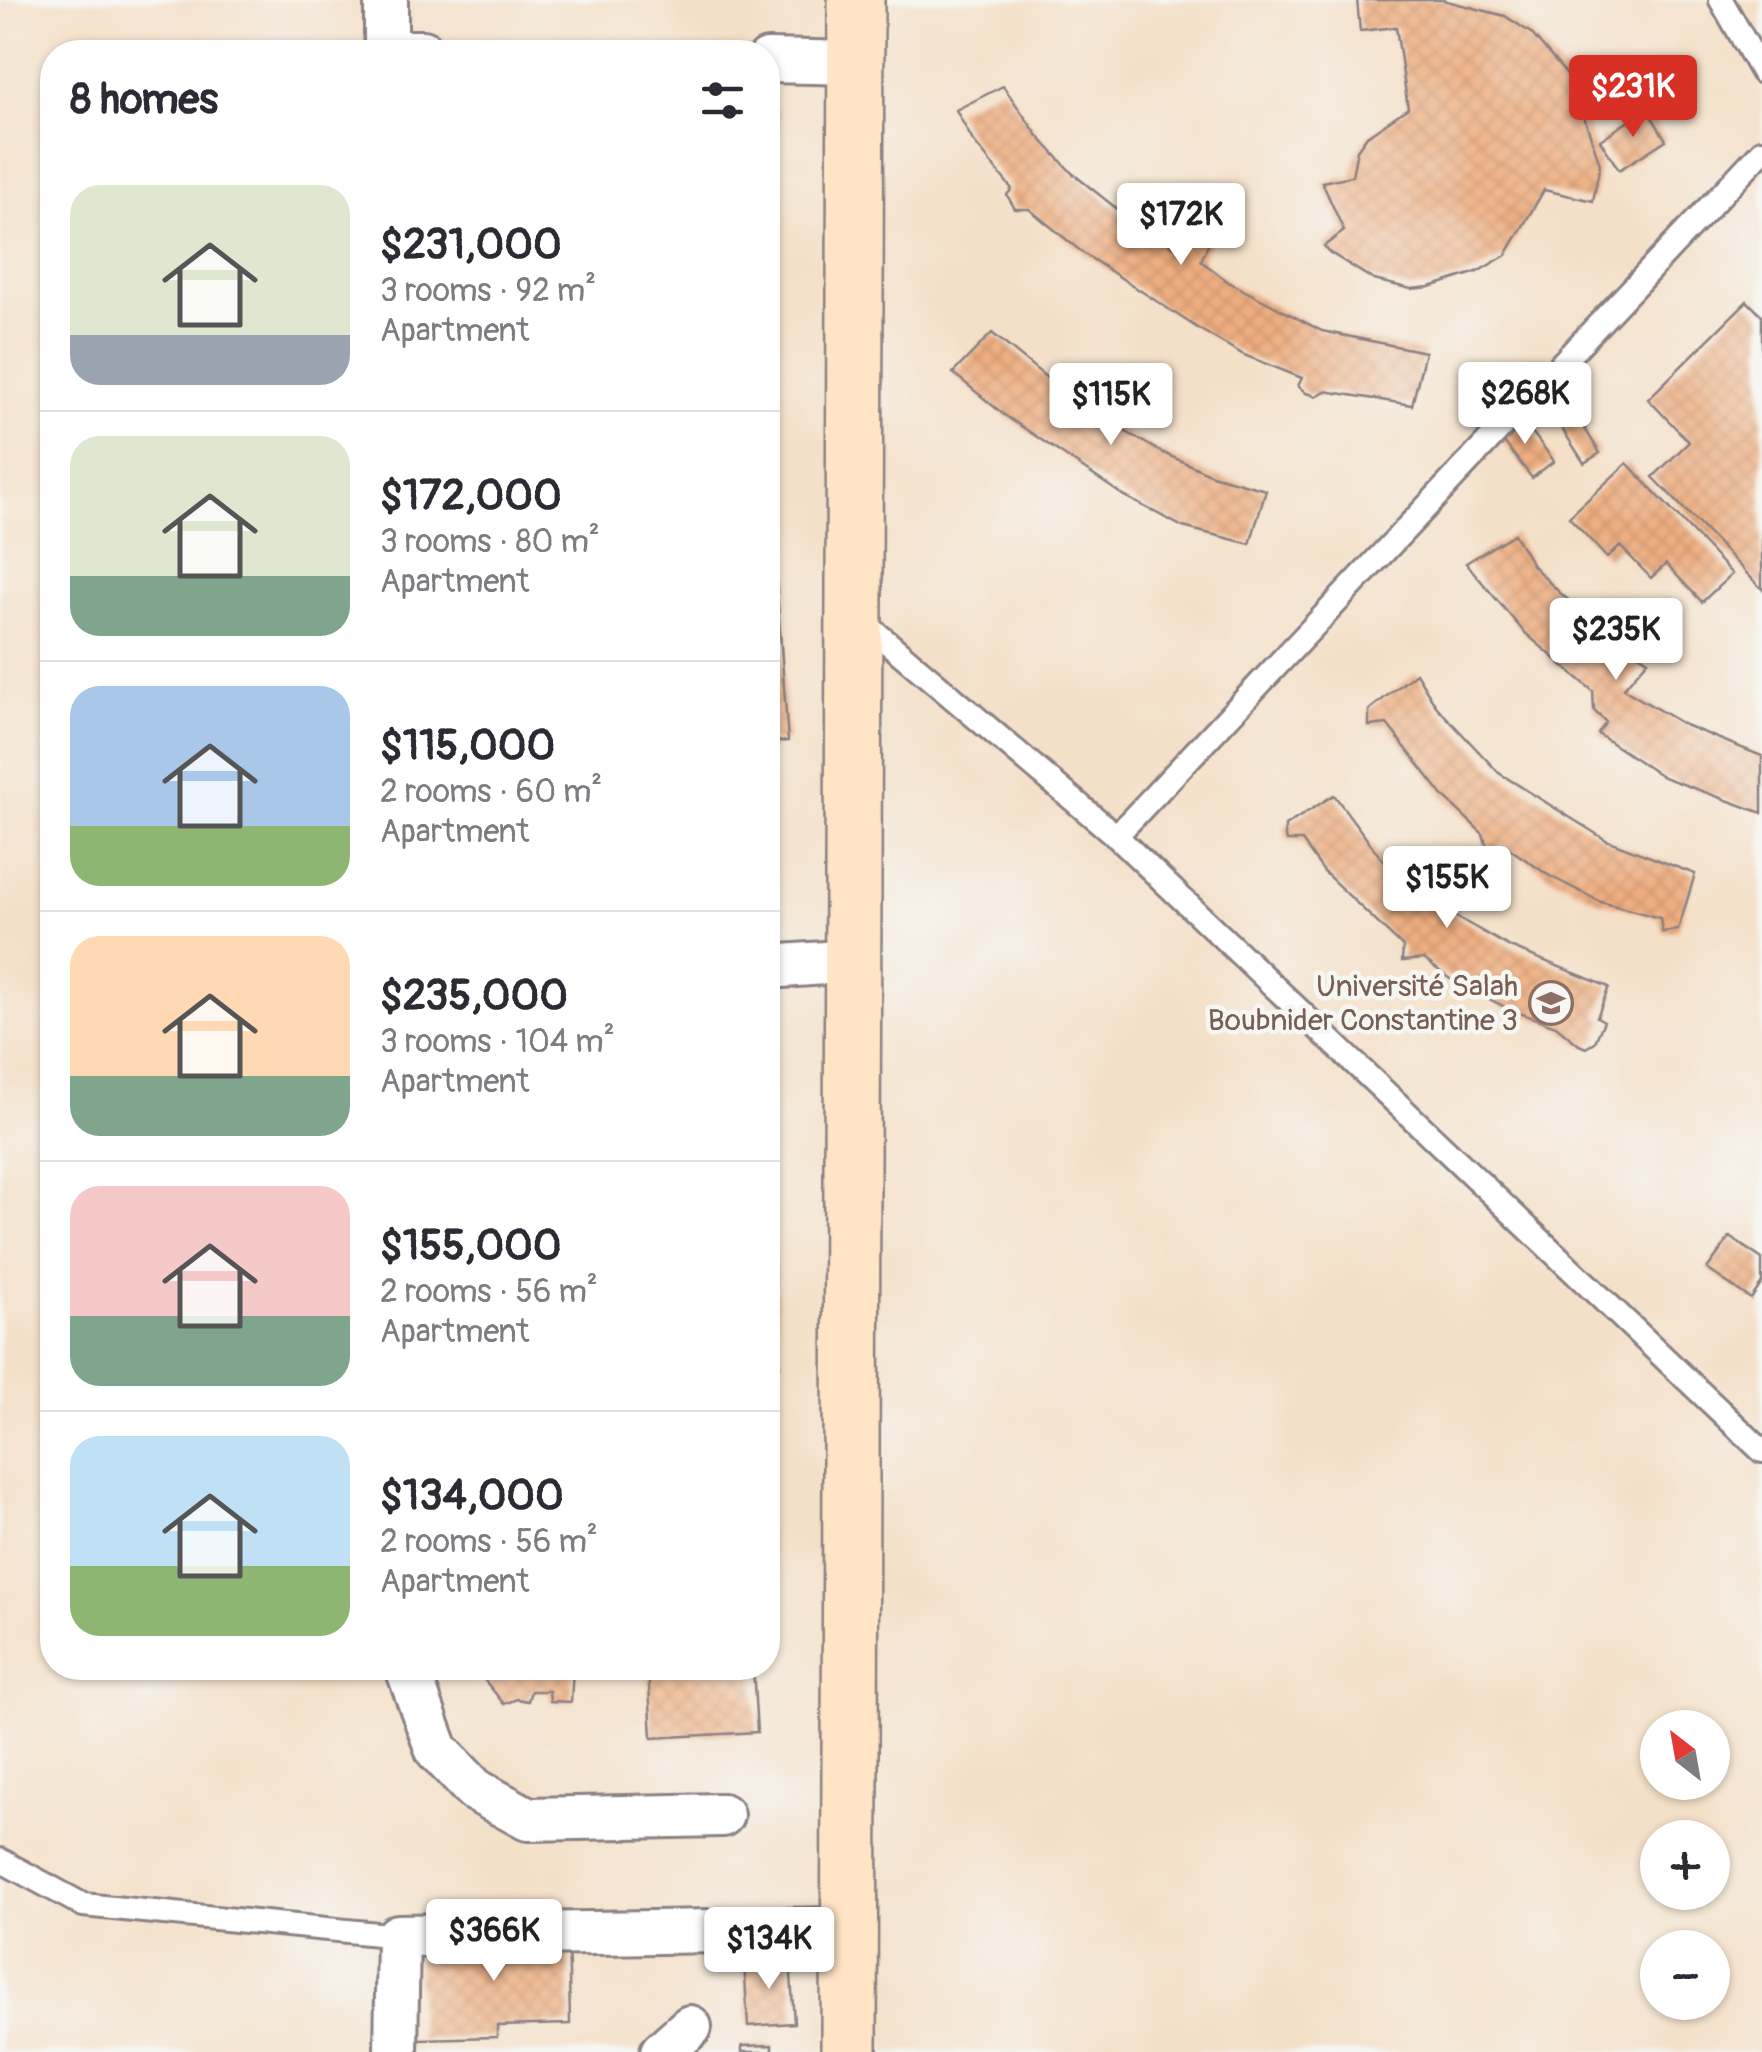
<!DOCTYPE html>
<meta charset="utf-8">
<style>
:root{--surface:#fff;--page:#f7f7f7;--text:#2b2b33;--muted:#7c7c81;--line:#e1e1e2;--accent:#d93025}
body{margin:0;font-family:Pangolin,sans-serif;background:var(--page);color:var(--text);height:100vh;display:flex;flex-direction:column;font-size:38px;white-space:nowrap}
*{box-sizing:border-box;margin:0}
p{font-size:32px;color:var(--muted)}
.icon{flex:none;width:55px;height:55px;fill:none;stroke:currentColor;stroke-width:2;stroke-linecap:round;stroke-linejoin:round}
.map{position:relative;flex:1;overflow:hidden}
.side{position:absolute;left:40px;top:40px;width:740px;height:1640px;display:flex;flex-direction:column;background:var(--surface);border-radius:40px;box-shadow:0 2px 8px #0004}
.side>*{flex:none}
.needle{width:65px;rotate:329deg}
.controls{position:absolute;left:1640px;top:1710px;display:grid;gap:20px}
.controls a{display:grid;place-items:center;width:90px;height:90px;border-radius:50%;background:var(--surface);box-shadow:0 2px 8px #0004;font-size:50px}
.price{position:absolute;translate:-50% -85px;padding:0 22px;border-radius:10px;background:#fff;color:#222;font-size:32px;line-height:65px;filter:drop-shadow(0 2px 5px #0008)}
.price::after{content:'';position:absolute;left:50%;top:60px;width:30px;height:22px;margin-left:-15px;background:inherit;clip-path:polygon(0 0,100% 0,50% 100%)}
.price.selected{background:var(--accent);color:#fff}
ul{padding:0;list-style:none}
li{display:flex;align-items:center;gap:30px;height:250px;padding:0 30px}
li+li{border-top:2px solid var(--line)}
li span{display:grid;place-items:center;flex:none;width:280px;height:200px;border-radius:30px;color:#555}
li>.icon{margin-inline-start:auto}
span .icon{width:120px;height:120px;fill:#fffc;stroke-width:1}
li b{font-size:42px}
h2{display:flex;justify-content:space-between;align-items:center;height:120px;padding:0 30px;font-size:42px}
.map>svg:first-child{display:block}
.building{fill:url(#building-cross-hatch)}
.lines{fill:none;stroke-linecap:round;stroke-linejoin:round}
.service-casing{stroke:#8b8182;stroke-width:28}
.minor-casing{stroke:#8b8182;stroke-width:48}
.secondary-casing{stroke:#8b8182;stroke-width:60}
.service{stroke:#fff;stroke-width:22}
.minor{stroke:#fff;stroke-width:42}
.secondary{stroke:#ffe4c6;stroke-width:55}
.labels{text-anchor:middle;stroke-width:9;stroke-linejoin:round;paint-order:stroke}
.education-label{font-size:30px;fill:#785e54;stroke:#f6f6f2;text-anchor:end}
</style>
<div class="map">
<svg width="1762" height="2052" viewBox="0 0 1762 2052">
<defs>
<pattern id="building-cross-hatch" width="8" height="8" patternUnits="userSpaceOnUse" patternTransform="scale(2.5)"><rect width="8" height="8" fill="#efaf81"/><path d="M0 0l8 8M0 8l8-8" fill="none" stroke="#cd9670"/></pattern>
</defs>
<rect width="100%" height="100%" fill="#f6f6f2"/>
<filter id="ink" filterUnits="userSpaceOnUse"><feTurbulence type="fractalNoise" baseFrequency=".01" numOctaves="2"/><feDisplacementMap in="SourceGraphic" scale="20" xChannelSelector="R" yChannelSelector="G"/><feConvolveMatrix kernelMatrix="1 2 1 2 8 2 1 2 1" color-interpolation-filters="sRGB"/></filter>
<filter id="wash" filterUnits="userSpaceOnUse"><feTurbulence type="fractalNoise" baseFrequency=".0048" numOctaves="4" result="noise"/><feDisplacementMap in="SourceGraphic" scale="40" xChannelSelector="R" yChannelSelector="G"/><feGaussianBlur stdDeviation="2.25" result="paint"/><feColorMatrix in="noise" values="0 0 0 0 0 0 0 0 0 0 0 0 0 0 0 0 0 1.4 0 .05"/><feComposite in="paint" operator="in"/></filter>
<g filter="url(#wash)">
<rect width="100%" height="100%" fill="#f4e0c8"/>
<g id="blocks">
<path class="building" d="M1357,0H1443L1505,16L1531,33L1572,81L1600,164L1593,201L1544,190L1506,255L1477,272L1430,287L1411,289L1374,280L1329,252L1324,246L1344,231L1322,182L1352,176L1357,150L1367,136L1408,108L1396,27L1360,31Z
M1003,86L1038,136L1072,173L1141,228L1175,247L1188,218L1204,224L1210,239L1201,261L1230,283L1322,331L1425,352L1412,405L1325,391L1317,396L1306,393L1298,386L1302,378L1244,355L1199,329L1083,253L1029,209H1015L1007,195L1012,189L973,141L956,110Z
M768,109H778L771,342H768Z
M1647,109L1666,140L1619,170L1600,140Z
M1747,301L1762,316V589L1653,477L1689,442L1648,399Z
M992,333L1080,405L1159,451L1212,475L1266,490L1250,544L1183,527L1124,496L1003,414L953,373Z
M1519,415L1554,461L1532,478L1497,433Z
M768,416L778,451L768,454Z
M1577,416L1600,453L1584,463L1561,427Z
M1627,463L1732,574L1702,602L1666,564L1651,578L1620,546L1607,558L1569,517Z
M768,468L788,741L768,742Z
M1514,534L1533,566L1559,592L1610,636L1648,660L1623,689L1685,725L1762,756V813L1663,777L1598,734L1606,722L1594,711L1593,691L1524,632L1466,563Z
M1416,673L1436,706L1499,773L1606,840L1695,874L1678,930L1662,932L1660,918L1601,902L1548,875L1503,844L1493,853L1488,850L1483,834L1444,797L1387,724L1369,726V710Z
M1334,795L1381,858L1446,911L1510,947L1609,987L1597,1017L1604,1021L1595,1042L1586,1048L1579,1045L1556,1026L1511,1010L1450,979L1424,959L1402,961L1403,947L1324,872L1302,841H1287L1285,837V826Z
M768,1163L780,1366H768Z
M1730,1237L1762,1259V1283L1751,1299L1707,1269Z
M768,1526L777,1642L768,1643Z
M467,1668H573L571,1702L550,1701L549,1691H531L528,1701L517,1699L504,1704L478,1672L473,1676Z
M648,1668H753L757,1732L652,1738Z
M568,1923L570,2024L497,2026V2037L419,2039L417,1948Z
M790,1959L794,2023L748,2026L744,1961Z
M772,2045V2052H742V2046Z"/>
</g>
</g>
<g filter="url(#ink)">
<use href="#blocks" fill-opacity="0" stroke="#8b8182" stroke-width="2.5"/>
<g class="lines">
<g class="service-casing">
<path id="service" d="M1721,0L1762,72
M861,620L1116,836L1762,1451
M1116,836L1762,151
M0,1860L83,1905L398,1936"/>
</g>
<g class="minor-casing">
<path id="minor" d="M386,52V0
M386,52H423
M768,61L856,63
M768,967L853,961
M407,1668L437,1750L475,1790L528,1819L722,1815
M396,2052L398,1936L847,1929
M662,2052L690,2027"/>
</g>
<g class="secondary-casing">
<path id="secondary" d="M849,2052L856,0"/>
</g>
<use href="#service" class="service"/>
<use href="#minor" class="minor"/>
<use href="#secondary" class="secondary"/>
</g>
</g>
<defs>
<g id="university-ring" transform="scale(2.25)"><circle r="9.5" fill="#f6f6f2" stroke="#8d6e63" stroke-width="1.5"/><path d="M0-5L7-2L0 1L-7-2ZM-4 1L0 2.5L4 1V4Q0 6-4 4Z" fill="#8d6e63"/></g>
</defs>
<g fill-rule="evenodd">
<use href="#university-ring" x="1551" y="1003"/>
</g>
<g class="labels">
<g class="education-label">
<text x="1518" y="996">Université Salah<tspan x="1518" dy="34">Boubnider Constantine 3</tspan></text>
</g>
</g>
</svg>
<div class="controls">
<a><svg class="needle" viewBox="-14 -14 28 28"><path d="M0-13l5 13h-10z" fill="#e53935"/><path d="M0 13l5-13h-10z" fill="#7c7c81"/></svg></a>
<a>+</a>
<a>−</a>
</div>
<b class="price selected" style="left:1633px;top:140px">$231K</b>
<b class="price" style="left:1181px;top:268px">$172K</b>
<b class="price" style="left:1525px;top:447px">$268K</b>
<b class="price" style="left:1111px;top:448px">$115K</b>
<b class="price" style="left:1616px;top:683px">$235K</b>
<b class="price" style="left:1447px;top:931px">$155K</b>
<b class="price" style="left:494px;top:1984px">$366K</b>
<b class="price" style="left:769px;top:1992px">$134K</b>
<section class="side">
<h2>8 homes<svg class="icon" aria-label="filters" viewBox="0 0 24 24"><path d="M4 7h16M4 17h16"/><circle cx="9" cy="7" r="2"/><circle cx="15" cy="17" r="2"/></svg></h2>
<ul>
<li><span style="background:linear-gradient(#dfe7d0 75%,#9aa5b1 0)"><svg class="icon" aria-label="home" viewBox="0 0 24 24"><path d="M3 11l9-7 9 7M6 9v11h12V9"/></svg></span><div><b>$231,000</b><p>3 rooms · 92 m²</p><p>Apartment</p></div></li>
<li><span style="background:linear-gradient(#dfe7d0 70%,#7fa58c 0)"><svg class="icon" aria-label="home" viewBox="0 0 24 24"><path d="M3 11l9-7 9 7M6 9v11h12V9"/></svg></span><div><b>$172,000</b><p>3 rooms · 80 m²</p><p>Apartment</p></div></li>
<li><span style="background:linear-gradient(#a9c7e8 70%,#8fb573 0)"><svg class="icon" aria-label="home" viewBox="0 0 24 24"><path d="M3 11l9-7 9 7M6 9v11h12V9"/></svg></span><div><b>$115,000</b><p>2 rooms · 60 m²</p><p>Apartment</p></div></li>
<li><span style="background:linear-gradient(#ffd9b3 70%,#7fa58c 0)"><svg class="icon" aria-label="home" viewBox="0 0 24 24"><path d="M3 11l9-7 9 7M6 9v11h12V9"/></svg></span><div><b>$235,000</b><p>3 rooms · 104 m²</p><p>Apartment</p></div></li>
<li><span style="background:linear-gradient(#f6c9c9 65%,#7fa58c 0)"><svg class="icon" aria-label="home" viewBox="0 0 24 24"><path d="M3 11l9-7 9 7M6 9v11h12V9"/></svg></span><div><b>$155,000</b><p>2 rooms · 56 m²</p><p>Apartment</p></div></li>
<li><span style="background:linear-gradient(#bfe0f5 65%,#8fb573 0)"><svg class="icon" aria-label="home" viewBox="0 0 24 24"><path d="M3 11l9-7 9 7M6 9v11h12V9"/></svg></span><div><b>$134,000</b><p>2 rooms · 56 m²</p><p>Apartment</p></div></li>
</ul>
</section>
</div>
